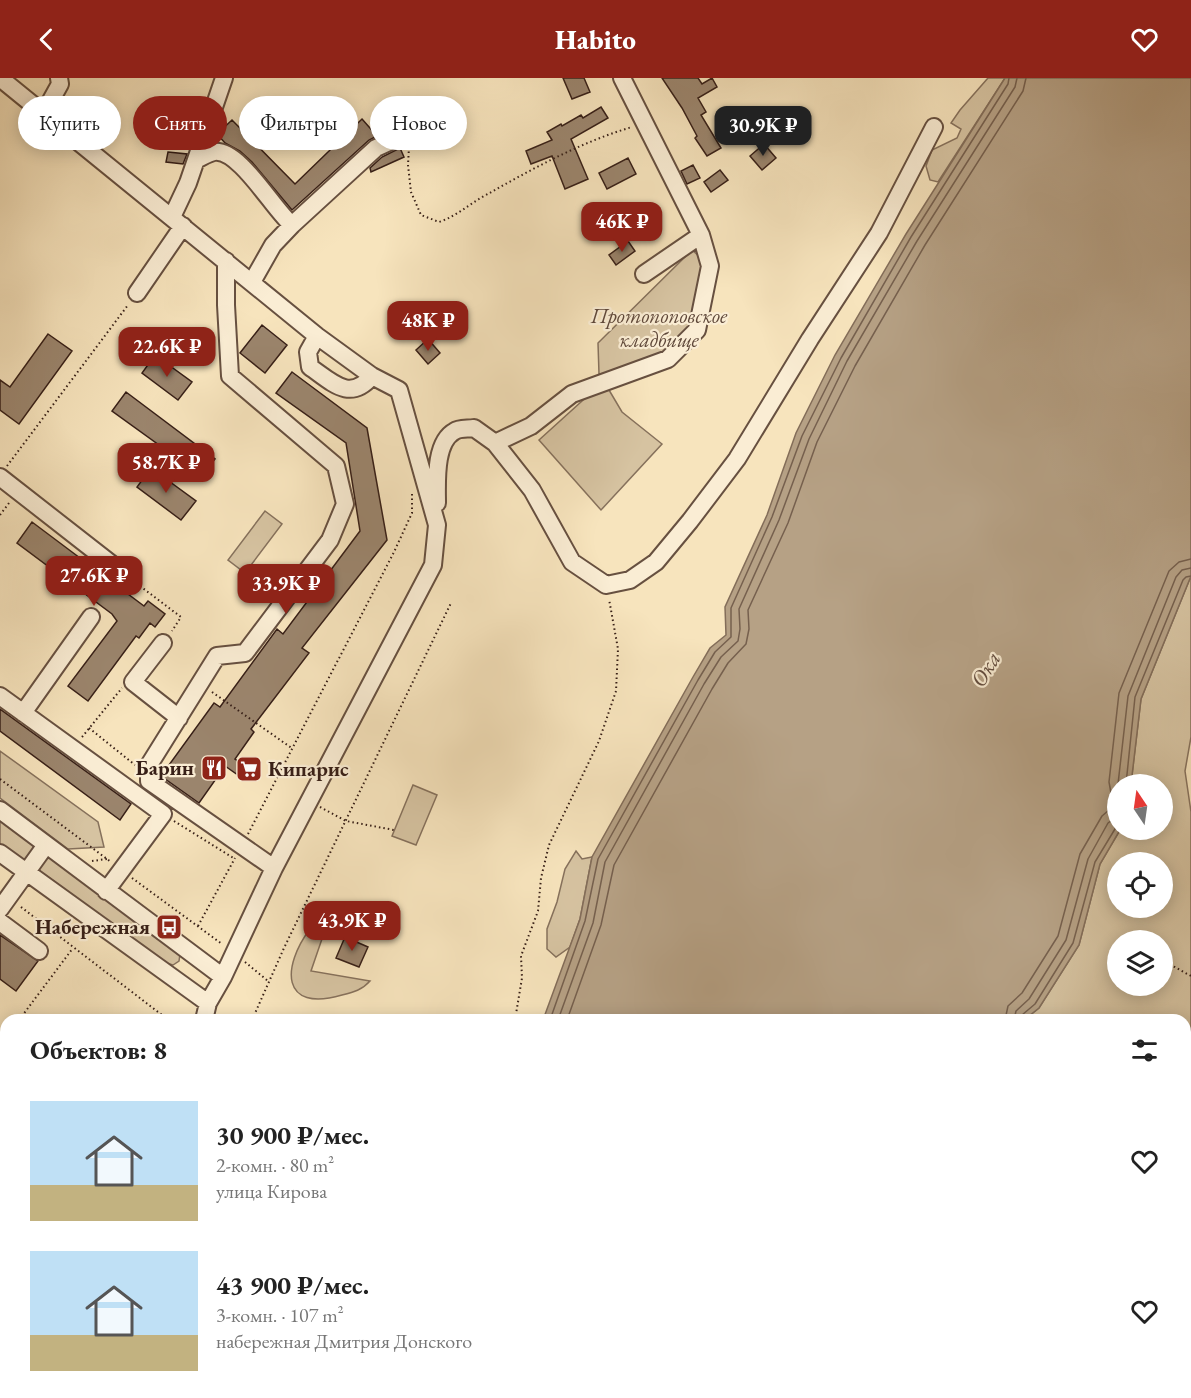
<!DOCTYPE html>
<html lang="ru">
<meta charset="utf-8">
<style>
:root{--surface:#fff;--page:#f6f6f6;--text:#222;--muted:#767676;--accent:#8f2418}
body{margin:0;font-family:"EB Garamond",serif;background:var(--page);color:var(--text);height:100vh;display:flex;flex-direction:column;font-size:22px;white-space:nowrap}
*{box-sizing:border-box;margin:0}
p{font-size:20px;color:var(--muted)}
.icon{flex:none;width:33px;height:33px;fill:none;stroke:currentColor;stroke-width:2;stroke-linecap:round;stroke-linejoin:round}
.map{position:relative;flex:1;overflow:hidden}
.details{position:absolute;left:0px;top:936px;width:1191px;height:384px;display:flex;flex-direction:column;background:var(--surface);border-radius:18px 18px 0 0;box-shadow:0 3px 15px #0003}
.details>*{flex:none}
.top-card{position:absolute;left:18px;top:18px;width:600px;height:54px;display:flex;gap:12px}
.needle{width:39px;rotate:347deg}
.tools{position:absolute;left:1107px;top:696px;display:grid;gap:12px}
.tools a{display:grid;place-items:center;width:66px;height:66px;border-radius:50%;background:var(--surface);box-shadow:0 3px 15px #0003;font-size:30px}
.price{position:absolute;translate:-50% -51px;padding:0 14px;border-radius:12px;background:var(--accent);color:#fff;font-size:20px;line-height:39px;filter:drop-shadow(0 2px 3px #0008)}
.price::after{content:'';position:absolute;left:50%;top:36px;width:18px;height:14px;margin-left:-9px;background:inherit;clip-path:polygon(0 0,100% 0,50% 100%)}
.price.active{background:#222;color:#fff}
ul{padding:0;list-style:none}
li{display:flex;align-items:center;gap:18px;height:150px;padding:0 30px}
li span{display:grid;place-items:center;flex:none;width:168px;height:120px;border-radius:0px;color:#555}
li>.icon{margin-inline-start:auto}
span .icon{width:72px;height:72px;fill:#fffc;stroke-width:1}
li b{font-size:26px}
h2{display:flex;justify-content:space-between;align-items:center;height:72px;padding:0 30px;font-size:26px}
.chip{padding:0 21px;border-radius:27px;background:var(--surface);box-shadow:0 3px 15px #0003;font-size:21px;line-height:54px}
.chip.active{background:var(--accent);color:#fff}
header{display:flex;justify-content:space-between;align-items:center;height:78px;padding:0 30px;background:var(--accent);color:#fff;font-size:27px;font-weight:800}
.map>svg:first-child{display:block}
.green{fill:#d6c3a1;stroke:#86715c;stroke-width:1.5;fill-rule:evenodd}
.water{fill:#b6a185;stroke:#836d59;stroke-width:1.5}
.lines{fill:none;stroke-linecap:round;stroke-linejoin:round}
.shore{stroke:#76604e;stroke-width:1.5}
.building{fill:#9b856d;stroke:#371f17;stroke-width:1.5}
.minor-casing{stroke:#675040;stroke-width:20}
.path{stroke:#371f17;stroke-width:2;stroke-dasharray:1.5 3;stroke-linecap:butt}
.minor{stroke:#faedd4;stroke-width:16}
.labels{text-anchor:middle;stroke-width:4.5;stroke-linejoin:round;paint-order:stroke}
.park-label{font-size:21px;font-style:italic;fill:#5f483a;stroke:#faedd4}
.poi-label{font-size:21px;font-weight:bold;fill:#371f17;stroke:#faedd4;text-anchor:end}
.water-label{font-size:22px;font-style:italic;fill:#634c3e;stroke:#faedd4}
</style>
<header><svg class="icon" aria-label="back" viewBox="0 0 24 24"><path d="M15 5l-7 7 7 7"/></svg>Habito<svg class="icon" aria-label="heart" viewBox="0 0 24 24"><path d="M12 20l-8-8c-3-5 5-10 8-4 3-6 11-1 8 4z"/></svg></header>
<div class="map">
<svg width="1191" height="1320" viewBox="0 0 1191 1320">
<rect width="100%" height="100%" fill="#f7e4bd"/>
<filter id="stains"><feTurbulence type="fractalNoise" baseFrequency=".00333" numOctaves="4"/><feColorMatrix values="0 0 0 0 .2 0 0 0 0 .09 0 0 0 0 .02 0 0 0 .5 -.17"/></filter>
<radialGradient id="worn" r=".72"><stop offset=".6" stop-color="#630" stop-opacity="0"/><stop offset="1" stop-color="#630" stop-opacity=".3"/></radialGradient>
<path class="green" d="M988,0H1005L938,104L930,102L926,88L932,72L957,60L961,51L951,45L960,32Z
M692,172L708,186L699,257L623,293L599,296L598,265Z
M609,312L622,334L662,366L601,432L539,362L592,314Z
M265,433L282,446L245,495L228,482Z
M1191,498V659L1185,693L1191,734V1138L1185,1135V942H1024L1039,930L1079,867L1100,786L1120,752H1162V706H1131L1141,621ZM1118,784H1162V830H1118ZM1118,862H1162V908H1118Z
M0,673L98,744L104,769L68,771L0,720Z
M413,707L437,717L416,767L392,758Z
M0,741L37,771L25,785L0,766Z
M576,773L582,781L592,779L580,841L570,869L556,879L547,871V851L557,824L565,791Z
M46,777L180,876L179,883L173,887L166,885L40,793L39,790Z
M310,851L324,855L311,893L370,903C362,912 354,914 342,917C280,935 282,888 310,851Z"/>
<path class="water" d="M1005,0H1191V498L1141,621L1131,706H1118V752H1120L1100,786L1079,867L1039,930L1024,942H543L580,841L592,779L693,599L710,570L726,557L725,529L767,437L796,355L835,277L906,156Z
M426,1314H830L828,1320H425Z"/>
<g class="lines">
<path class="shore" d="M1118,706L1128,618L1176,499L1182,492L1191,490
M1126,706L1135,619L1183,502L1186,499L1191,498
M1118,723L1111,715L1109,704L1119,615L1169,493L1179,484L1191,481
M550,942L585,843L598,781L698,602L715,574L731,559V530L772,439L802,358L841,280L911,159L1008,6L1009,0
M558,942L593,845L605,784L704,606L721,579L738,563L740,551L739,531L779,442L809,361L847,283L917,163L1015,9L1017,0
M567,942L601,847L614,787L712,611L728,585L746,566L749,551L748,532L788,445L817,364L855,288L925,167L1023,13L1026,0
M1005,942L1008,928L1022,915L1058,858L1080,776L1102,738L1109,732L1118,729
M1014,942L1016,933L1029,921L1066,862L1088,781L1108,745L1118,738
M1021,942L1022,937L1035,926L1073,865L1095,784L1118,746"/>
</g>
<path class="building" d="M563,0H584L590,14L572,21Z
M662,0H698L702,6L712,0L717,9L698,20L706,34L701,37L721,70L707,78L695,60L697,58L682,30Z
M169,26L189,29L186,51L165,48Z
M601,29L608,40L571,61L588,101L565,111L552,78L531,86L526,73L552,62L547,54L561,46L562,48L581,37L583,40Z
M362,41L377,58L369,62L292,132L252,84L240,73L225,65L217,56L232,42L295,106Z
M272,42H291L292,58H279L278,53H272Z
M764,66L776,80L762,92L750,78Z
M400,70L404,79L371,94L370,90L382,79Z
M168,74L187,76L183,86L166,84Z
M628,80L636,96L607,111L599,95Z
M693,87L700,100L687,106L681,93Z
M720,92L728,102L711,114L704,104Z
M628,163L635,173L616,187L609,177Z
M262,247L287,267L265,295L240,275Z
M48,256L72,273L19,346L0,332V302L10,309Z
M428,261L440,275L428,286L416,272Z
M155,277L192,304L178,322L142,295Z
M292,294L367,350L387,462L302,570L309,575L251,651L254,654L235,681L252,693L245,702L225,688L199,725L161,698L214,625L220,629L277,551L283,556L360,453L346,365L276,315Z
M126,314L215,381L202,398L112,333Z
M151,390L196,423L181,442L137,409Z
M32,444L144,528L148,523L165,536L155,549L150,545L139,560L136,558L88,623L68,608L117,543L112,536L17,465Z
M0,631L131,726L120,742L0,653Z
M0,857L38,883L16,913L0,901Z
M345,859L368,869L359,889L336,880Z"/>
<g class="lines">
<g class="minor-casing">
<path id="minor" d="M0,0L317,258L372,298L399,312L437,447L433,487L274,790L223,899L208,925L204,942
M622,0L701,157L710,188L697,252L668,281L572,316L531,348L495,365L532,412L572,484L606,507L630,502L656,484L690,443L737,381L810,261L879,155L934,49
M44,35L60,6L59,0
M196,82C201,80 208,75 214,74C239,70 273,131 292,147L376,70L400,59
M172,139L188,105L224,0
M226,183V227L230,298L336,388L345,426L330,462L245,575L217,578L149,687V703L274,790
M644,196L701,157
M252,204L273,167L292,147
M137,215L183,148
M317,258L308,274L310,289C333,305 350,324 372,298
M0,399L128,499
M437,425C437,405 434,364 455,353C459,350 468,351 474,350L495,365
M163,565L133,604L179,640
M0,618L163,736L106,813
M23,635L91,539
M0,732L223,899
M0,775L208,925
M0,831L46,767
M0,844L39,873
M0,1124L6,1129
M0,1244L6,1236
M108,1320L110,1314"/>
</g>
<path class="path" d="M409,69L408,87L411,114L421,137L439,144C457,138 469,126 486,117C532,91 581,64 632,49
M7,388L128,227
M0,437L9,425
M140,508L181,539L172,553
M212,614L293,671
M89,650L135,687
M82,659L122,610
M0,701L111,784
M320,729L346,743L394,752
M174,743L235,781
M248,756L394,474L412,435V414
M92,783L107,781
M132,800L222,866
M21,829L162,937L160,942
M198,848L235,780
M1162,882L1191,898
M245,884L268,903
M19,942L73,870
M252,942L284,870L451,525
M515,942L522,900L521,878L538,833L541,800L549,767L599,663L616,613L618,571L609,521
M0,966L6,959
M0,1098L6,1103
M0,1198L6,1203
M71,1320L72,1314
M153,1320L155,1314
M340,1320L345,1314"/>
<use href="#minor" class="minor"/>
</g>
<defs>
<g id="restaurant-square" transform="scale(1.35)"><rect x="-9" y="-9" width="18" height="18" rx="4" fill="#8f2418" stroke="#faedd4"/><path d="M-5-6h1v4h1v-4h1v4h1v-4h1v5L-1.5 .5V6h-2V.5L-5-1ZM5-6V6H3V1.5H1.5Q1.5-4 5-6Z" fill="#fff"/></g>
<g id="supermarket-square" transform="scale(1.35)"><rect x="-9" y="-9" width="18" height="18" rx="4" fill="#8f2418" stroke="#faedd4"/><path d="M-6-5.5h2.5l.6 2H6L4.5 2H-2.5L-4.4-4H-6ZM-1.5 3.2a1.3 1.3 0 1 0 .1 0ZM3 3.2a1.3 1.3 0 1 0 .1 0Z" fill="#fff"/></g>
<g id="bus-square" transform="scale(1.35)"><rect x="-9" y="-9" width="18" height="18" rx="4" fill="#8f2418" stroke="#faedd4"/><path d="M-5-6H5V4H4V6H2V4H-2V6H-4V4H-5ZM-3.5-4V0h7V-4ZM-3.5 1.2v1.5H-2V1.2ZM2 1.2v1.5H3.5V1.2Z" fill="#fff"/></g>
</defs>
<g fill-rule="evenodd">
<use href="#restaurant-square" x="214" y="690"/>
<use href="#supermarket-square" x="249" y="691"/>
<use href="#bus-square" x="169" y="849"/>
</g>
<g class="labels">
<g class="park-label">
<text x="659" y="245">Протопоповское<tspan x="659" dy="24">кладбище</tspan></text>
</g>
<g class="poi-label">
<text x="194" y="697">Барин</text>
<text x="268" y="698" text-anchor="start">Кипарис</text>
<text x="150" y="856">Набережная</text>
</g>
<g class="water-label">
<text transform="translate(985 591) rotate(-59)" y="8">Ока</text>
</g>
</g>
<rect width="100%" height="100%" filter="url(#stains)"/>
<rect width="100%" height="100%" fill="url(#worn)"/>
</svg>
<div class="tools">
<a><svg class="needle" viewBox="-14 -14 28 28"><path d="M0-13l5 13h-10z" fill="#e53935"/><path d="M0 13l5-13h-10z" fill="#767676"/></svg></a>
<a><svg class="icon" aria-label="locate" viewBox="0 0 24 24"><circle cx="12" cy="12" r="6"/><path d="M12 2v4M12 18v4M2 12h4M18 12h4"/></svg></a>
<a><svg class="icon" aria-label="layers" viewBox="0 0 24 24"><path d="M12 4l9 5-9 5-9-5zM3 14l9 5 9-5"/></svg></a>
</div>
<b class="price active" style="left:763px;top:79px">30.9K ₽</b>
<b class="price" style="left:622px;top:175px">46K ₽</b>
<b class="price" style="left:428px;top:274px">48K ₽</b>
<b class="price" style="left:167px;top:300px">22.6K ₽</b>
<b class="price" style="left:166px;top:416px">58.7K ₽</b>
<b class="price" style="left:94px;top:529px">27.6K ₽</b>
<b class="price" style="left:286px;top:537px">33.9K ₽</b>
<b class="price" style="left:352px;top:874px">43.9K ₽</b>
<div class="top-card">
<a class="chip">Купить</a>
<a class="chip active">Снять</a>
<a class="chip">Фильтры</a>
<a class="chip">Новое</a>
</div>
<section class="details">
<h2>Объектов: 8<svg class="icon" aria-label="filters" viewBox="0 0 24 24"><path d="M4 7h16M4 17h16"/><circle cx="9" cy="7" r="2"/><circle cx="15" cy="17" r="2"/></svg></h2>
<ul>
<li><span style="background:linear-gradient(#bfe0f5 70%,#c2b280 0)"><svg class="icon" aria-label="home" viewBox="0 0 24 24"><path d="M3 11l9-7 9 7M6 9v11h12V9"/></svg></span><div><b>30 900 ₽/мес.</b><p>2-комн. · 80 m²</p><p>улица Кирова</p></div><svg class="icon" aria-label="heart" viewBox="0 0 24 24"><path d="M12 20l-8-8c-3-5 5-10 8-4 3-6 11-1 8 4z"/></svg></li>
<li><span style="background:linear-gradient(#bfe0f5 70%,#c2b280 0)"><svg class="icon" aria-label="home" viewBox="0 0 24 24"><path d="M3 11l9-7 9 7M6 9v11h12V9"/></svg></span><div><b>43 900 ₽/мес.</b><p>3-комн. · 107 m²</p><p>набережная Дмитрия Донского</p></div><svg class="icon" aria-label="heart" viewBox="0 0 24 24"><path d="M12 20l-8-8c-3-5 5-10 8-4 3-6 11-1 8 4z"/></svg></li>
</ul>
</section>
</div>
